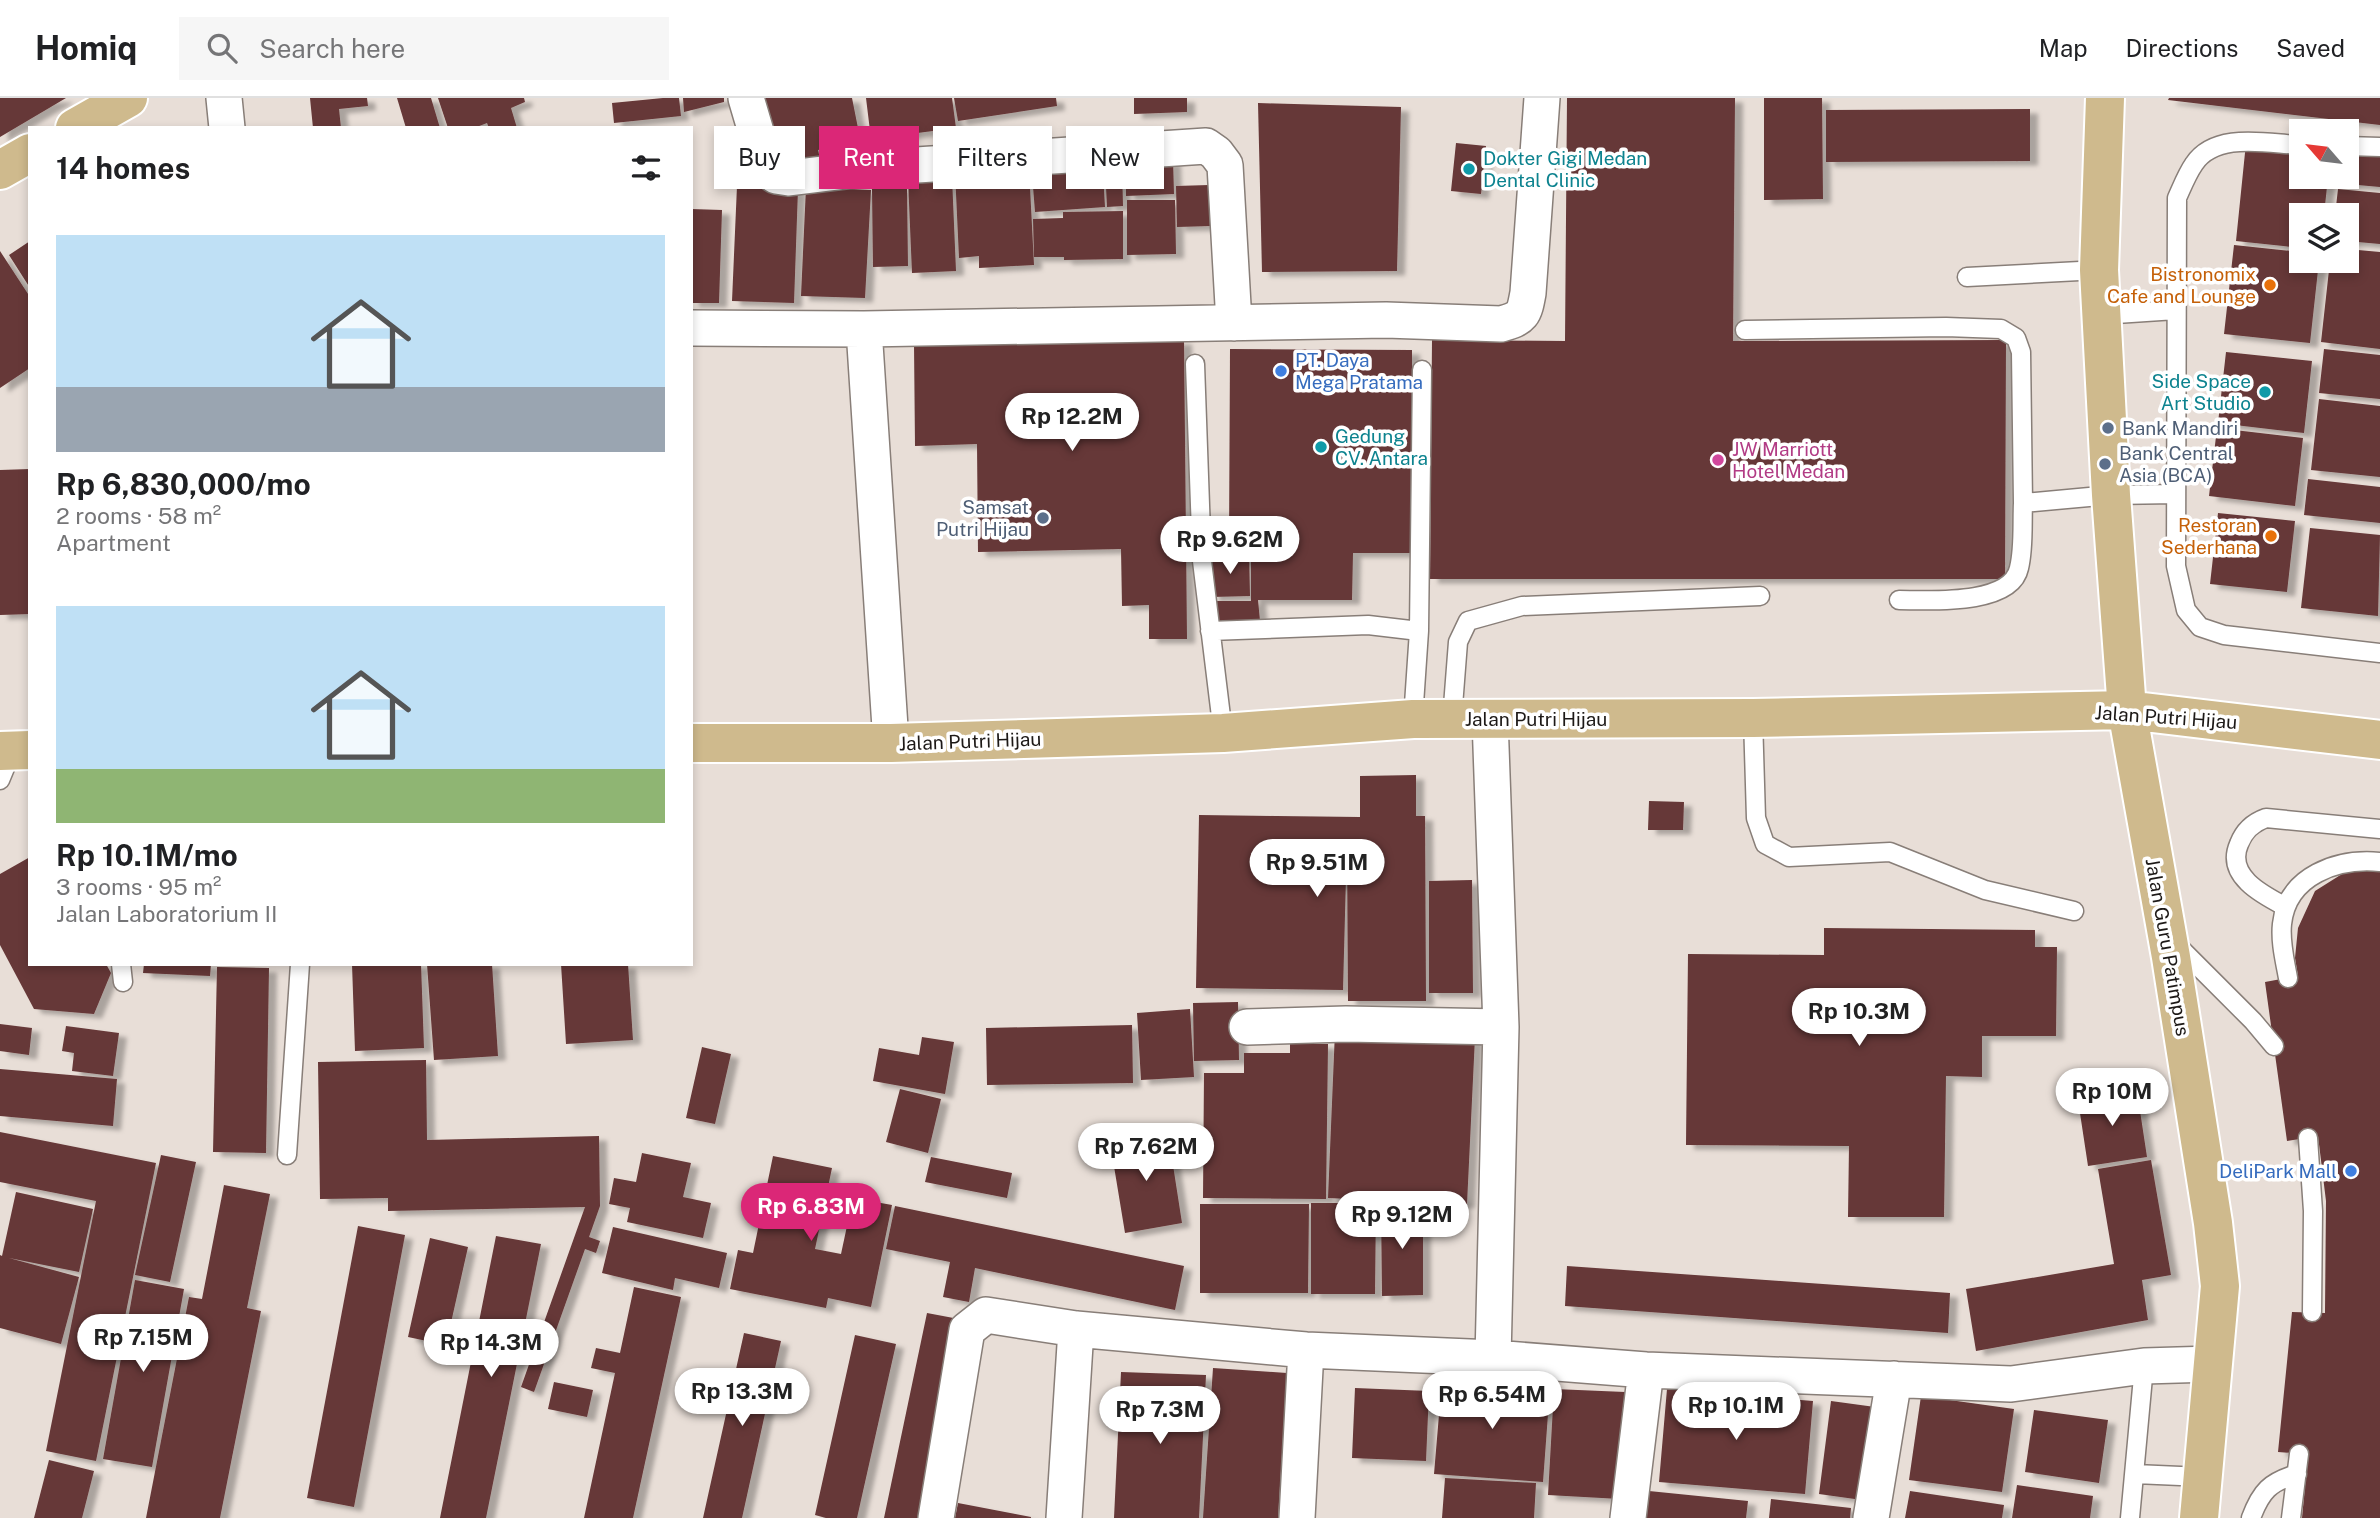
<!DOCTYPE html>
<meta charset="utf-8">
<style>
:root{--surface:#fff;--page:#f6f6f6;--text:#202124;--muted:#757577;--line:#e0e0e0;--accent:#db2777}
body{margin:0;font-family:"Public Sans",sans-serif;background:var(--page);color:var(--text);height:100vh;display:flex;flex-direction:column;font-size:26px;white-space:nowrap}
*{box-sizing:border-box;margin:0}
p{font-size:23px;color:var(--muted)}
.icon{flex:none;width:38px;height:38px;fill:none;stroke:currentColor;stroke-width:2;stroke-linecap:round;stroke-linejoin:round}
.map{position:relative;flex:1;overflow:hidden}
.panel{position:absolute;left:28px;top:28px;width:665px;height:840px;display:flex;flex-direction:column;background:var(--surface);border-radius:0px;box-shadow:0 4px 10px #0003}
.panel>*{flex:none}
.top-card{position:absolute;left:714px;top:28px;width:665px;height:63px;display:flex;gap:14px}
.needle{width:46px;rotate:298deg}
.tools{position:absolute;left:2289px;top:21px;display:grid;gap:14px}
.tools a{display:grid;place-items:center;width:70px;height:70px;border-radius:0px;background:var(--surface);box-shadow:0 4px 10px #0003;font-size:35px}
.price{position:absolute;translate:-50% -60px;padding:0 16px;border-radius:24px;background:#fff;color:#222;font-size:23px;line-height:46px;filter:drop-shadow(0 2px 4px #0008)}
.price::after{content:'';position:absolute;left:50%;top:42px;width:21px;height:16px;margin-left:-10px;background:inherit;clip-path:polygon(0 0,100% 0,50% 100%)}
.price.active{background:var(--accent);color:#fff}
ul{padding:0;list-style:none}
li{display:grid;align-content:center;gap:14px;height:371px;padding:0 28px}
li span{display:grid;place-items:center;height:217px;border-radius:0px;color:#555}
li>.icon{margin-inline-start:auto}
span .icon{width:126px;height:126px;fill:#fffc;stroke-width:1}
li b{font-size:30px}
h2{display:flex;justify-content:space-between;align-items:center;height:84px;padding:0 28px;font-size:30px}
.tag{padding:0 24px;border-radius:0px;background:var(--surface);box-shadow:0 4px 10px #0003;font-size:24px;line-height:63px}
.tag.active{background:var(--accent);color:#fff}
header{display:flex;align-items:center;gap:42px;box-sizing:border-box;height:98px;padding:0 35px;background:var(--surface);border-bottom:2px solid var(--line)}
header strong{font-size:33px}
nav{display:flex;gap:38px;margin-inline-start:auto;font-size:24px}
.search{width:490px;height:63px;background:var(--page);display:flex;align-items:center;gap:18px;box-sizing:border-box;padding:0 24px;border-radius:0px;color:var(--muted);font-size:26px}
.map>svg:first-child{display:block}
.building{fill:#663737;filter:url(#shadow)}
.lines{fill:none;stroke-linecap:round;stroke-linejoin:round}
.service-casing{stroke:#887e78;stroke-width:21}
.minor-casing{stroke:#887e78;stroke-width:38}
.primary-casing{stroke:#fff;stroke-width:42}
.service{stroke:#fff;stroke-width:18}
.minor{stroke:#fff;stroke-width:35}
.primary{stroke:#cfba8d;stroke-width:38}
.culture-dot{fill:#0f9aa8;stroke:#fff;stroke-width:2.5}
.food-dot{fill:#e8710a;stroke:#fff;stroke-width:2.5}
.shop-dot{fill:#3f7fe0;stroke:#fff;stroke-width:2.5}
.service-dot{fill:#5c6f8a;stroke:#fff;stroke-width:2.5}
.hotel-dot{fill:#d1479c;stroke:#fff;stroke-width:2.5}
.labels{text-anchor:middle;stroke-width:7;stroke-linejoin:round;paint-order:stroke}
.culture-label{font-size:19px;fill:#0d838f;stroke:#fff;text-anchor:start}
.food-label{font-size:19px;fill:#c56008;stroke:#fff;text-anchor:end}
.shop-label{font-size:19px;fill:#366cbe;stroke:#fff;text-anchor:start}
.service-label{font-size:19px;fill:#4e5e75;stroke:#fff;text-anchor:start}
.hotel-label{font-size:19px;fill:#b23c85;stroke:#fff;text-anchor:start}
.street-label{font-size:19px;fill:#1d1917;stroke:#fff}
</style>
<header>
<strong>Homiq</strong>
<div class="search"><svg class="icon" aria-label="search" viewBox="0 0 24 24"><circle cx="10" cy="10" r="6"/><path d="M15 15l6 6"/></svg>Search here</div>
<nav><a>Map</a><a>Directions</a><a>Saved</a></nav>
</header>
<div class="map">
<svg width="2380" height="1420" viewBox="0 0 2380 1420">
<defs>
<filter id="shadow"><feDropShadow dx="8" dy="4.5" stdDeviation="2" flood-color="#0004"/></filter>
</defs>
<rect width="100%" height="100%" fill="#e8ded7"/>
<path class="building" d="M0,0H66L0,39Z
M310,0H367L368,8L339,11L341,30H313Z
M397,0H431L440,30H406Z
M438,0H524L525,4L511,10L517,30H489L487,25L474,30H448Z
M663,0H679L681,18L614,25L612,5Z
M683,0H724V4L684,14Z
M764,0H852L859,35L845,38L846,46L818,52L821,65L778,74Z
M866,0H952L956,30L871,41Z
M954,0H1056L1057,8L958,23Z
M1134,0H1187V14L1134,16Z
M1567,0H1735L1733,243L2006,242L2005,481H1430L1432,242L1565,243Z
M1764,0H1822L1823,101L1764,102Z
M2169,0H2380V27L2168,2Z
M1258,5L1401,9L1397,173L1262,174Z
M2030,11V63L1826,64V12Z
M1456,45L1486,48L1481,96L1451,93Z
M2246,45L2301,51V79H2328L2324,117H2301V150L2236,143Z
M2347,56L2380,59V89L2336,85L2337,79H2347Z
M1102,58L1105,109L1035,114L1031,63Z
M1173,62L1174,96L1126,98V63Z
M1105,68H1122L1123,108L1107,109Z
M1029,70L1034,167L979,170V158L959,160L955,74Z
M952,79L956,173L912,175L908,81Z
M1209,87L1210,128L1177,129L1176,88Z
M737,88L798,91L794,205L732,203Z
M806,89L871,92L865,200L801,198Z
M907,90L908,168L873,169L872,91Z
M2338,91L2380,95V146L2347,143V117H2335Z
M1127,102H1175L1176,156L1127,157Z
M691,111L722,112L719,205H691Z
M1123,113V161L1064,162V159H1034L1033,121L1063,120V114Z
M30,143V190L9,157Z
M2234,147L2301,154V163H2319L2310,245L2224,236Z
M2347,151L2380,154V251L2321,244L2330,163H2347Z
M0,153L30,199V270L0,290Z
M1184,242L1187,541H1149V507L1122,508L1121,451L978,454L977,346L915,348L914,246Z
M1230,251L1412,252V455H1353L1352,502H1258L1260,523L1211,528L1209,503H1251V452L1229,447Z
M2324,251L2380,257V301L2319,295Z
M2226,254L2312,263L2304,335L2218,325Z
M2319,301L2380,308V379L2311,372Z
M2217,330L2303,340L2295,408L2209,398Z
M30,371V516L0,517V372Z
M2308,381L2380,389V425L2304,417Z
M2218,415L2295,423L2287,494L2210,486Z
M2310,430L2380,437L2378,518L2301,510Z
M1249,456L1250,498L1211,499V457Z
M1416,677V718H1425L1426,903H1348L1347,741L1343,892L1196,890L1199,717L1360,719V678Z
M1649,703L1684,704L1683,732H1648Z
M30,759V866H106L111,875L94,916L34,911L0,847V776Z
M2380,767V1420H2302L2308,1356L2278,1354L2292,1214L2325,1215L2326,1103L2318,1038L2287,1043L2265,884L2298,878L2295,860L2298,830L2315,793L2350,771Z
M1472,782L1473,895H1429V783Z
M1824,830L2035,832V849H2057L2056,938H1982V979L1946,978L1944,1119H1848L1849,1048L1686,1047L1688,856L1824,857Z
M144,866H211L210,878L143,875Z
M352,866H421L424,950L355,953Z
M427,866H492L498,958L434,962Z
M561,866H628L633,942L566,946Z
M217,869L269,870L266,1055L213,1054Z
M1238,904L1239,962L1194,963L1193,905Z
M1190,911L1194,979L1141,982L1137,915Z
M0,926L32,930L29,957L0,953Z
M1132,927L1133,985L987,987L986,930Z
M66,928L119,935L113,978L72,973L74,955L62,953Z
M1335,933L1475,939L1467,1106L1328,1100Z
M922,939L954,944L945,996L873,983L879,950L919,957Z
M1290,946H1328L1326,1101L1203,1100L1204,975H1244V955H1290Z
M702,949L731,956L715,1026L686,1020Z
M426,962L427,1042L599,1038L600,1108L589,1139L600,1143L596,1155L585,1151L534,1294L521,1289L585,1109L388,1113V1100L320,1101L318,964Z
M0,971L117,981L113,1028L0,1018Z
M900,991L941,1001L928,1055L886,1044Z
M2137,993L2147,1059L2088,1068L2078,1002Z
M0,1034L156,1065L96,1363L46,1353L96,1103L0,1084Z
M1168,1035L1182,1125L1125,1135L1110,1044Z
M642,1055L691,1065L683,1099L711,1105L703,1140L627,1124L630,1110L609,1106L614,1080L636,1084Z
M161,1057L196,1064L170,1184L135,1177Z
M773,1058L832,1070L815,1151L841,1156L853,1100L892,1107L871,1209L828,1200L826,1210L730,1191L738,1152L753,1155Z
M931,1059L1012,1075L1007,1100L925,1084Z
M2151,1062L2171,1177L2142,1182L2148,1222L1976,1253L1966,1191L2114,1166L2098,1071Z
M224,1087L270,1096L247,1210L261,1213L220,1420H146L189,1199L202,1201Z
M16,1094L93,1111L79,1174L9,1160L79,1179L61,1246L0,1230V1157L2,1158Z
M1311,1105H1376L1375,1196H1311Z
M1200,1106H1309L1308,1195H1200Z
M895,1108L1184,1168L1175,1212L975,1170L969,1204L943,1199L950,1164L886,1151Z
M1381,1108H1423V1197L1382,1198Z
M358,1128L405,1137L354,1409L307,1400Z
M613,1129L727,1155L719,1190L675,1180L673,1192L602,1175Z
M496,1138L541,1146L486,1420H440Z
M430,1140L468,1149L446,1247L408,1239Z
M1567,1168L1950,1195L1948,1235L1565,1208Z
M135,1182L184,1191L152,1369L103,1361Z
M634,1189L681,1199L633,1420H584L615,1275L591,1270L596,1250L620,1255Z
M927,1215L964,1222L922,1420H884Z
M744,1235L781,1243L742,1420H703Z
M855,1237L896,1246L857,1420H826L815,1417Z
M1213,1270L1287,1275L1278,1420H1203Z
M1121,1274L1206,1277L1199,1420H1114Z
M1442,1281L1550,1289L1543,1384L1434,1376Z
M554,1284L593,1292L587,1319L548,1311Z
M1355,1290L1429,1293L1426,1363L1352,1360Z
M1554,1291L1625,1294L1620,1401L1548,1397Z
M1667,1291L1813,1303L1805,1396L1659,1384Z
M1921,1298L2014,1311L2002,1394L1909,1382Z
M1831,1303L1875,1309L1862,1402L1819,1396Z
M2034,1312L2108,1322L2099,1385L2025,1374Z
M49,1362L94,1373L82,1420H34Z
M1445,1380L1536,1385L1534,1420H1442Z
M2017,1387L2093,1398L2090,1420H2012Z
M1639,1392L1748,1403L1746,1420H1637Z
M1910,1393L2004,1407L2002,1420H1905Z
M1771,1401L1851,1410L1850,1420H1769Z
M958,1405L1031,1419V1420H955Z"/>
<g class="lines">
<g class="service-casing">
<path id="service" d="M2301,47C2268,46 2216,33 2194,66C2187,76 2182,89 2177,100L2176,468L2186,512L2200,529L2224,537L2380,555
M2347,48L2380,49
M1967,179L2099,172
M2101,217L2176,212
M1745,232L1946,229L2001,231L2016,240L2021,254L2023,405
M1195,266L1202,463L1223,635
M1899,502C1928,502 2011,508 2019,470C2024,450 2022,426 2023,405L2111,397L2176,396
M1210,533L1368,527L1419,533L1413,621
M1419,533L1422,272
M1753,620L1756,720L1765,746L1789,759L1890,754L1985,792L2074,813
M1452,621L1458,544L1468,523L1522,508L1760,498
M0,682L12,653
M2286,809C2263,797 2225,778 2239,746C2244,733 2252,725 2266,720L2380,731
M2175,845L2253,923L2274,948
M121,866L123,884
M2288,880C2285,863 2280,844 2282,826C2287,777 2338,760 2380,764
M2308,1040L2313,1113L2312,1214
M287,1057L300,866
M2135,1376L2203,1379
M2130,1420L2144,1268
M2251,1420C2261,1393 2270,1384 2297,1376
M2291,1420L2299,1356"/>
</g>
<g class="minor-casing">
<path id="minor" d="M224,0L227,30
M746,0L767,71L776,78L789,80L871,70L1206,48L1216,55L1225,67L1234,225
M691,230L864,231L1386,222L1501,226C1523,220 1524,217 1528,195L1542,0
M864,231L891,645
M1490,621L1501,929L1493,1260
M1247,929L1346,926L1501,929
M936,1420L967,1232L986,1217L1076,1231L1306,1252L1493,1260L1646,1272L2011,1286L2144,1268L2212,1266
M1064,1420L1076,1231
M1297,1420L1306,1252
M1628,1420L1646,1272
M1871,1420L1894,1281"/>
</g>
<g class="primary-casing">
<path id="primary" d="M2105,0L2099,172L2111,397L2127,612L2171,859L2213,1125L2220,1188L2199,1420
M75,30L128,0
M0,72L30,55
M691,645H891L1223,635L1413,621L1753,620L2127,612L2380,642
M0,653L30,652"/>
</g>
<use href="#service" class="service"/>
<use href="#minor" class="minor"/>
<use href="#primary" class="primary"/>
</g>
<g class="culture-dot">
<circle cx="1469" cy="71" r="7"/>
<circle cx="2265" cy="294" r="7"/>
<circle cx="1321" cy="349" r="7"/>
</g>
<g class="food-dot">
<circle cx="2270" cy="187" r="7"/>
<circle cx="2271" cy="438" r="7"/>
</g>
<g class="shop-dot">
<circle cx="1281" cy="273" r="7"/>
<circle cx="2351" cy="1073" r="7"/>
</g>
<g class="service-dot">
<circle cx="2108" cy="330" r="7"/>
<circle cx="2105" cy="366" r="7"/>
<circle cx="1043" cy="420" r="7"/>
</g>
<circle class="hotel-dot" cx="1718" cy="362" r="7"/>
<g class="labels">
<g class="culture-label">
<text x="1483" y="67">Dokter Gigi Medan<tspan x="1483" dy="22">Dental Clinic</tspan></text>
<text x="2251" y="290" text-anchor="end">Side Space<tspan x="2251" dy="22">Art Studio</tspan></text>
<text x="1335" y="345">Gedung<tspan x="1335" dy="22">CV. Antara</tspan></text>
</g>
<g class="food-label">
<text x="2256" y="183">Bistronomix<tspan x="2256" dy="22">Cafe and Lounge</tspan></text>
<text x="2257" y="434">Restoran<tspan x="2257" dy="22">Sederhana</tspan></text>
</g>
<g class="shop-label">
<text x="1295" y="269">PT. Daya<tspan x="1295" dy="22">Mega Pratama</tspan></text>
<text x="2337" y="1080" text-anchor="end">DeliPark Mall</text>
</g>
<g class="service-label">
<text x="2122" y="337">Bank Mandiri</text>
<text x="2119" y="362">Bank Central<tspan x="2119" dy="22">Asia (BCA)</tspan></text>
<text x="1029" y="416" text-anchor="end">Samsat<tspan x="1029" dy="22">Putri Hijau</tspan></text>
</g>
<g class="hotel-label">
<text x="1732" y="358">JW Marriott<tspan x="1732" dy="22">Hotel Medan</tspan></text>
</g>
<g class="street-label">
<text transform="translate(2166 619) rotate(4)" y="7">Jalan Putri Hijau</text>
<text x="1536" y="628">Jalan Putri Hijau</text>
<text transform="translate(970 643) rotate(-2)" y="7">Jalan Putri Hijau</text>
<text transform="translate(2168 849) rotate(80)" y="7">Jalan Guru Patimpus</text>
</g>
</g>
</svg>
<div class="tools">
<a><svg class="needle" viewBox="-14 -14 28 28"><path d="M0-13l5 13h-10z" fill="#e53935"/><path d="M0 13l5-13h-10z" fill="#757577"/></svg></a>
<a><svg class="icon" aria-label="layers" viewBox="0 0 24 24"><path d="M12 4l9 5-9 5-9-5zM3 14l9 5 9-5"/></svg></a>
</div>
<b class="price" style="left:1072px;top:355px">Rp 12.2M</b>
<b class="price" style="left:1230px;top:478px">Rp 9.62M</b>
<b class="price" style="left:1317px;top:801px">Rp 9.51M</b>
<b class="price" style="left:1859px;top:950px">Rp 10.3M</b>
<b class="price" style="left:2112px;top:1030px">Rp 10M</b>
<b class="price" style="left:1146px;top:1085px">Rp 7.62M</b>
<b class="price active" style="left:811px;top:1145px">Rp 6.83M</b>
<b class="price" style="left:1402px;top:1153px">Rp 9.12M</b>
<b class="price" style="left:143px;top:1276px">Rp 7.15M</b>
<b class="price" style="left:491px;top:1281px">Rp 14.3M</b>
<b class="price" style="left:742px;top:1330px">Rp 13.3M</b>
<b class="price" style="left:1492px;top:1333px">Rp 6.54M</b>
<b class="price" style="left:1736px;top:1344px">Rp 10.1M</b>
<b class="price" style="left:1160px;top:1348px">Rp 7.3M</b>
<div class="top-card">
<a class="tag">Buy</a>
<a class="tag active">Rent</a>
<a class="tag">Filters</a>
<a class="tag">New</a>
</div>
<section class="panel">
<h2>14 homes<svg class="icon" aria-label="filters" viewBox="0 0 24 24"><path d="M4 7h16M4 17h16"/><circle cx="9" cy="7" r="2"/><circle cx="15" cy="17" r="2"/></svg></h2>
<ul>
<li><span style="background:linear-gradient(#bfe0f5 70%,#9aa5b1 0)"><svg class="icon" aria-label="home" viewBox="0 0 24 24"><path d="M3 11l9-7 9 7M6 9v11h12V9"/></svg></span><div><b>Rp 6,830,000/mo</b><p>2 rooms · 58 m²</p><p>Apartment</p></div></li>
<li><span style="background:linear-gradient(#bfe0f5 75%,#8fb573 0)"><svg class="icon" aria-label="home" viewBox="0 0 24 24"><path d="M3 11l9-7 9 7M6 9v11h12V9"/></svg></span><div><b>Rp 10.1M/mo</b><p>3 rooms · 95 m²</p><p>Jalan Laboratorium II</p></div></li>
</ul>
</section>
</div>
